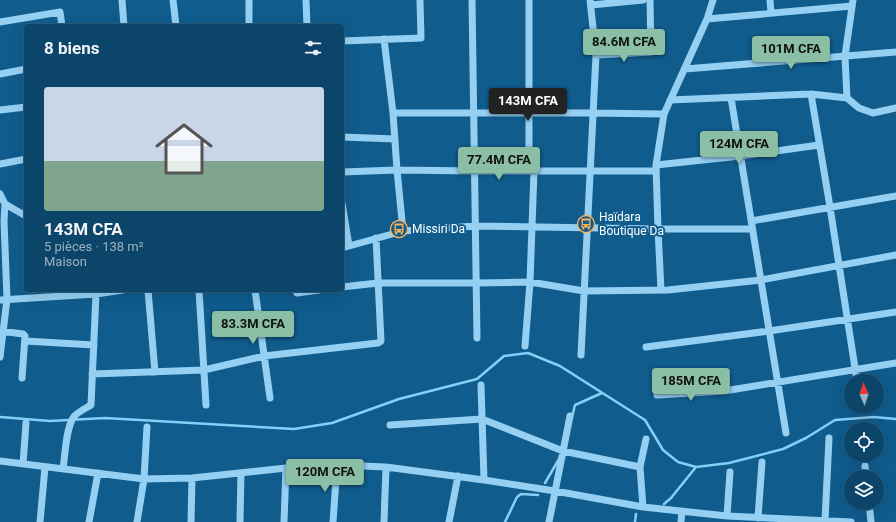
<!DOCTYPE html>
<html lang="fr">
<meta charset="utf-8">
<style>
:root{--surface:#0b456a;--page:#194f72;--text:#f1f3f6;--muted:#9ab1c1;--line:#2b5d7e;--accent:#8abfa5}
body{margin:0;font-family:Roboto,sans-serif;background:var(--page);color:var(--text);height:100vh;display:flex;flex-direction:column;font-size:15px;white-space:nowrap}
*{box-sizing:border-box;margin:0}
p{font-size:13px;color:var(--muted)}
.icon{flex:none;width:22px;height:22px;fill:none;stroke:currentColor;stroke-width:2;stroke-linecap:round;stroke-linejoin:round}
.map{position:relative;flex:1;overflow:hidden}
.sheet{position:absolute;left:24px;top:24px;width:320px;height:268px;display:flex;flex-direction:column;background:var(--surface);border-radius:4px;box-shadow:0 4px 16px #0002,0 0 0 1px var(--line)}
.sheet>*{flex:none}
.needle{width:26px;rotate:357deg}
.controls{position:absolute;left:844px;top:374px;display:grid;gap:8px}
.controls a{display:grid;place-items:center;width:40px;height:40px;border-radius:50%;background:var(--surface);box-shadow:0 4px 16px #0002,0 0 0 1px var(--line);font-size:20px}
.price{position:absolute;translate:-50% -34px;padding:0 9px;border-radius:4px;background:var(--accent);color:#111;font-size:13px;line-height:26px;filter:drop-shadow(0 1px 2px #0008)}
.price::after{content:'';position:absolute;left:50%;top:24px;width:12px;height:9px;margin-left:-6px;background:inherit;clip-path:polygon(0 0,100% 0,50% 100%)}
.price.current{background:#222;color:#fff}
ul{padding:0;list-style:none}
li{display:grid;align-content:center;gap:8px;height:212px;padding:0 20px}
li span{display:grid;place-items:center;height:124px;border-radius:4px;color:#555}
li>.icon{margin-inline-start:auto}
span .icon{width:72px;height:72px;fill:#fffc;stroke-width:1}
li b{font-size:17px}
h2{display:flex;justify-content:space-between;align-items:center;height:48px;padding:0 20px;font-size:17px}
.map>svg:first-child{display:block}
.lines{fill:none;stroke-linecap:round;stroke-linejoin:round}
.stream{stroke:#86cff7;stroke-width:2.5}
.minor{stroke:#95d0f3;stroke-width:7}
.labels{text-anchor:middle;stroke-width:4;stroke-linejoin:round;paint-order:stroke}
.poi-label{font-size:12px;fill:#fff;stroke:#0f5c8d;text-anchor:start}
</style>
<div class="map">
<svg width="896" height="522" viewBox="0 0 896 522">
<rect width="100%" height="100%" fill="#0f5c8d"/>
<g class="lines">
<path class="stream" d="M0,417L50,421L105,418L294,429L332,423L399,399L477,379L504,356L528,353L560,366L645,420L663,450L678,462L696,467L729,463L783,449L806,438L835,420L874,417L896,419
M572,417L575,405L602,393
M545,483L559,459
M664,504L671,498L696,467
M505,522L517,497L521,494L538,495
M635,522L636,514"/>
<path class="minor" d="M122,0L124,26
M173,0L176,26
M249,0V26
M306,0L307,26
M472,0L477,338
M770,0L771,13
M591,5L643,0
M707,19L852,6
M0,22L60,12L62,26
M384,39L393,113L397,170L403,231
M342,41L421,38L420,0
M596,55L651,52L650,0
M685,69L896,52
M0,74L26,69
M811,94L830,207L857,381
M731,98L786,433
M847,98L845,56L853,0
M670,100L811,94L847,98L859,108L873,113L896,108
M0,110L26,107
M393,113H593L664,114
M342,137L395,139
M0,164L26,159
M656,165L740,156L819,145
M529,171V0
M342,172L397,170L475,171H656
M0,194L5,204L26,216
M342,203L349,246
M751,221L896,196
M342,248L403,231L476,226L658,229H752
M342,287L378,283H477L530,282L584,291L668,290L761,280L896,255
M148,290L155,372
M199,290L206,405
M255,290L270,398
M661,290L658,229L656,165L664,114L707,19L713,0
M297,293L319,290
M0,300L96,294L123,290
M0,331L23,334L25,336L22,378
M25,341L94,345
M525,346L530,282L534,171
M646,347L769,331L896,312
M581,355L596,55L590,0
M0,357L7,299L4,221L5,204
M92,374L204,370L264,356L378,343L381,341L376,238
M481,385L484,480
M657,395L724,391L896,363
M390,425L482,419L563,451L640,467
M0,461L144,479L192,478L286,468L337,465L386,467L484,480L555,491L643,507L727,516L851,522
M23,464L26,423
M865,466L866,477
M63,469C65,455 66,429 73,418C77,412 85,409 91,405L96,294
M869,503L871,522
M643,507L640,467L646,439
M727,516L730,472
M758,518L762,462
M825,521L829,438
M40,522L45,467
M89,522L98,473
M137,522L144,479L147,427
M191,522L192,478
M240,522L241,473
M284,522L286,468
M333,522L337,465
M384,522L386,467
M449,522L458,476
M549,522L570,416
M681,522L682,511"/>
</g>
<defs>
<g id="bus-ring" transform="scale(0.9)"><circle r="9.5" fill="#0f5c8d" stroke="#ffb157" stroke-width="1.5"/><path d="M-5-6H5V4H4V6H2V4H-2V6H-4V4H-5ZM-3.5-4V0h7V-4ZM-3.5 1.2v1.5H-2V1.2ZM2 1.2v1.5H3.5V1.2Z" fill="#ffb157"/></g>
</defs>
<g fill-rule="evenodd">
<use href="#bus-ring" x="586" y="224"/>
<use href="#bus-ring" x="399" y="229"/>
</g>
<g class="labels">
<g class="poi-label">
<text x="599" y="221">Haïdara<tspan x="599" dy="14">Boutique Da</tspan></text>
<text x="412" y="233">Missiri Da</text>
</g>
</g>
</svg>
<div class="controls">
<a><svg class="needle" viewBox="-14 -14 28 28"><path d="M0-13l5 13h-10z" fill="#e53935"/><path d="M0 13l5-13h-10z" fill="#9ab1c1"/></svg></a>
<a><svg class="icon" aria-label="locate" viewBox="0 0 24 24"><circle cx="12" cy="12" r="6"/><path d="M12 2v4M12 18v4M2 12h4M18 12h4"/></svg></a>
<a><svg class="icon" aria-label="layers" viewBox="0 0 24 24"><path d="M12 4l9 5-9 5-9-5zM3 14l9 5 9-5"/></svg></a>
</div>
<b class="price" style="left:624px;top:63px">84.6M CFA</b>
<b class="price" style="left:791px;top:70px">101M CFA</b>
<b class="price current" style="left:528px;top:122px">143M CFA</b>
<b class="price" style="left:739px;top:165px">124M CFA</b>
<b class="price" style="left:499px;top:181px">77.4M CFA</b>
<b class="price" style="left:253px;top:345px">83.3M CFA</b>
<b class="price" style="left:691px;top:402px">185M CFA</b>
<b class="price" style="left:325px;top:493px">120M CFA</b>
<section class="sheet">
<h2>8 biens<svg class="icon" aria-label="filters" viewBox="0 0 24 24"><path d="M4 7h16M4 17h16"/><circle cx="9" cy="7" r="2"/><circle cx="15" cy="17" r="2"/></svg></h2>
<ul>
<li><span style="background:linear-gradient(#c9d6e8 60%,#7fa58c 0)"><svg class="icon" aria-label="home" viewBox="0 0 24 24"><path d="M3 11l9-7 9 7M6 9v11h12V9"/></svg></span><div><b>143M CFA</b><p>5 pièces · 138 m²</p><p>Maison</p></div></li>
</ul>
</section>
</div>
